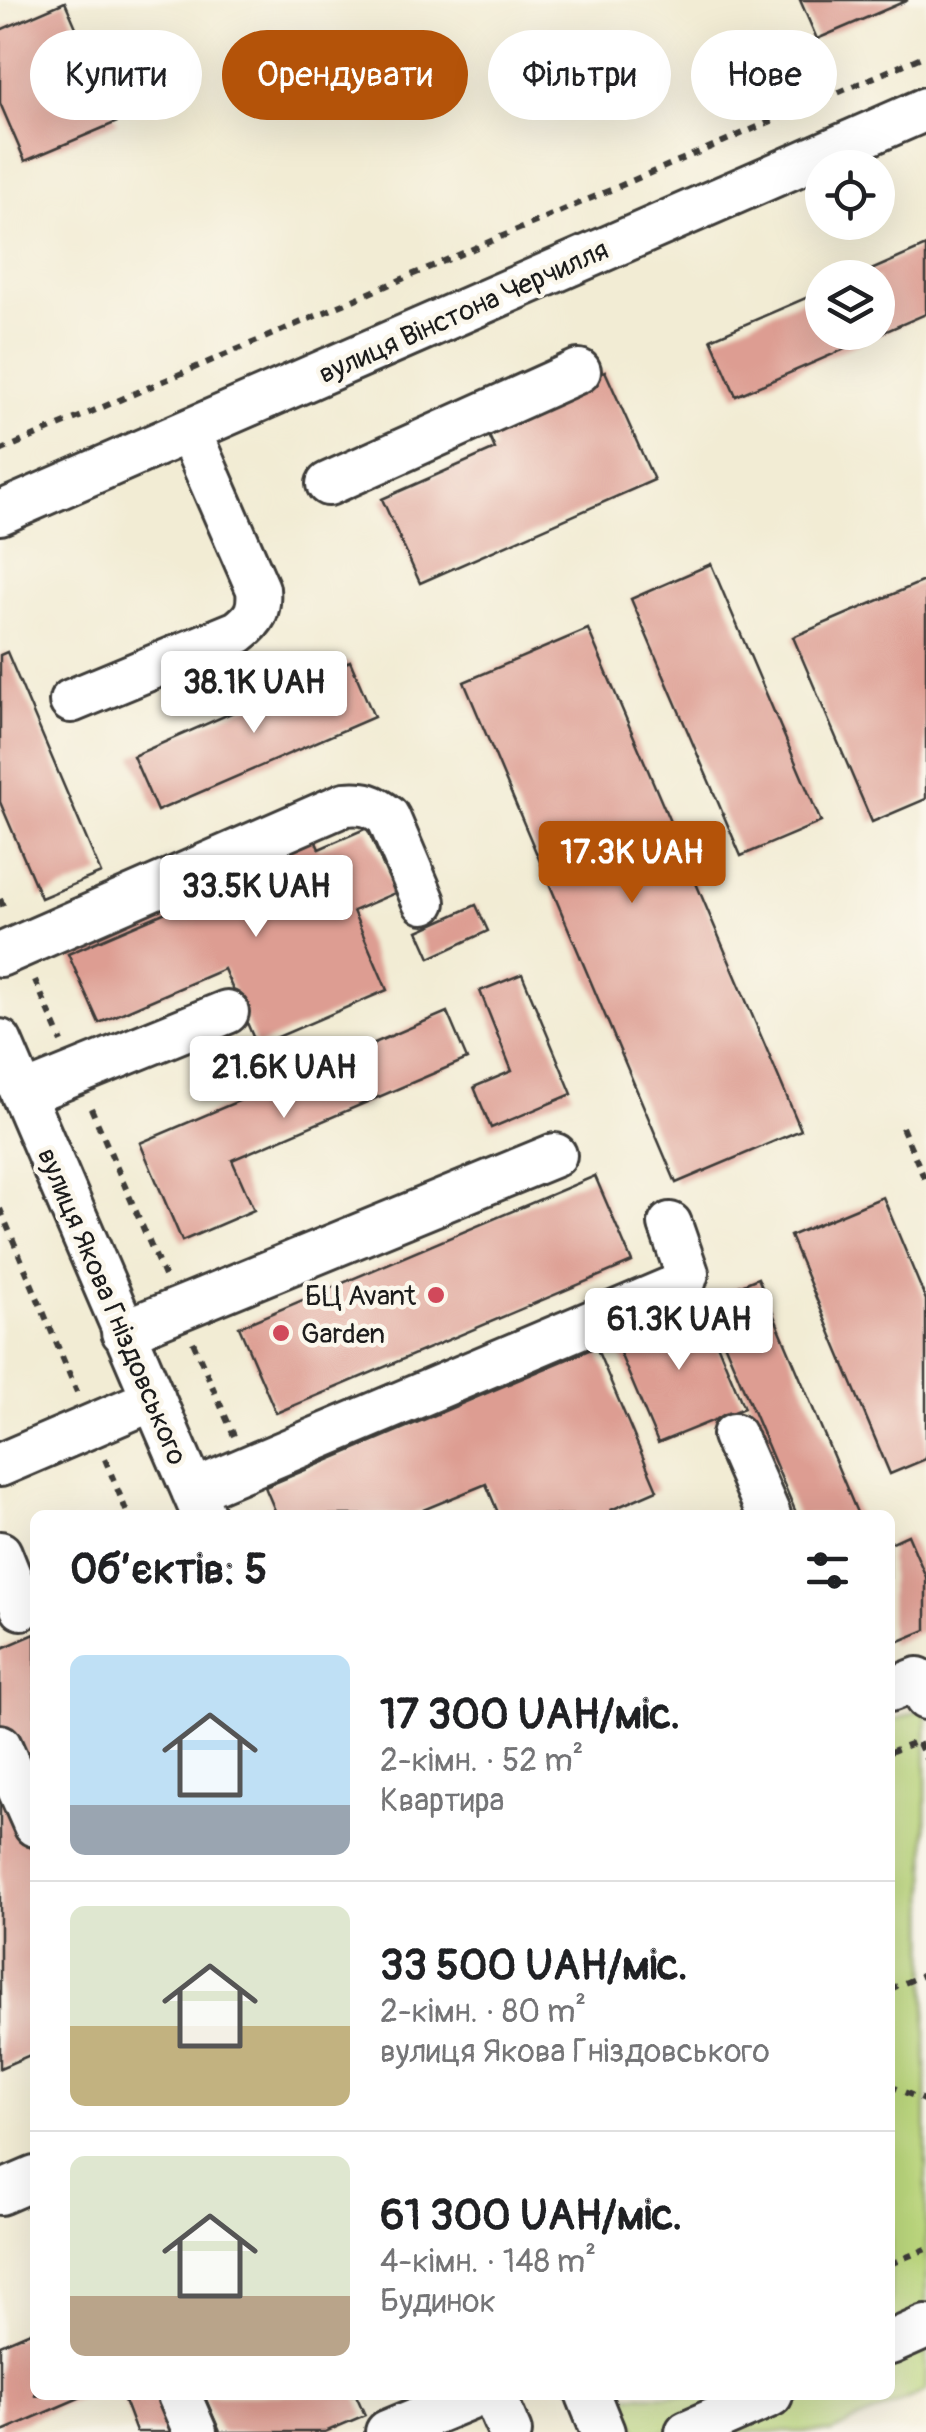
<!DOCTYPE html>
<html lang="uk">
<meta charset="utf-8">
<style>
:root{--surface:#fff;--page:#f6f6f6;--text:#202124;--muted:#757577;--line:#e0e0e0;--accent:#b45309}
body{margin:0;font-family:Pangolin,sans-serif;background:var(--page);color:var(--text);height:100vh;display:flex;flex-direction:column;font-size:38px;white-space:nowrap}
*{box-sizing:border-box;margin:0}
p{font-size:32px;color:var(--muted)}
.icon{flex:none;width:55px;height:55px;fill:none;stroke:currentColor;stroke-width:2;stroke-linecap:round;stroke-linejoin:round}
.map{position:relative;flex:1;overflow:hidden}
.sheet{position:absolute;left:30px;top:1510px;width:865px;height:890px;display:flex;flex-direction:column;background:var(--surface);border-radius:15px;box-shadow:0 10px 40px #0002}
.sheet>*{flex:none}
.banner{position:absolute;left:30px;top:30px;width:868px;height:90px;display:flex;gap:20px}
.controls{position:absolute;left:805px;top:150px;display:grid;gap:20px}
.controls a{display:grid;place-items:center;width:90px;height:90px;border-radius:50%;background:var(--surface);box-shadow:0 10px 40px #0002;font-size:50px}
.price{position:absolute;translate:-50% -85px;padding:0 22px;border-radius:10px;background:#fff;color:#222;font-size:32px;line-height:65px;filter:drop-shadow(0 2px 5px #0008)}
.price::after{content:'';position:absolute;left:50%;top:60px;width:30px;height:22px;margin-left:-15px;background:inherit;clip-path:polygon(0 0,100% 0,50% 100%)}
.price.current{background:var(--accent);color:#fff}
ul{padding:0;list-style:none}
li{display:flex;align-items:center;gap:30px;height:250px;padding:0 40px}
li+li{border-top:2px solid var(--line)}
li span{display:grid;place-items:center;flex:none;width:280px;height:200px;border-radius:15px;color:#555}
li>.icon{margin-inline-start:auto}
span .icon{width:120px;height:120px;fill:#fffc;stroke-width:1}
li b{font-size:42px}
h2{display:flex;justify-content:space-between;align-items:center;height:120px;padding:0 40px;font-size:42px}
.chip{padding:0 35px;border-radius:45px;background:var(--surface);box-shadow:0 10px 40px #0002;font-size:35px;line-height:90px}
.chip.current{background:var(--accent);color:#fff}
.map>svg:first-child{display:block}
.green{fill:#bbd77d;stroke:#6c7a4c;stroke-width:2.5}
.building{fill:#dd9d92}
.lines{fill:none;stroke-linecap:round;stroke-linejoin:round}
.minor-casing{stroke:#3c3b38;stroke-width:48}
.path{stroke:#3c3b38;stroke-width:6;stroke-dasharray:8 8;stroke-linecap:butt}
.minor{stroke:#fff;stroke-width:42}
.poi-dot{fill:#d1495b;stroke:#fbf7ec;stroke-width:4}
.labels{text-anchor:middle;stroke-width:9;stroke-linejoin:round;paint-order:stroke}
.street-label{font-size:28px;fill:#1c1c1c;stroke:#fbf7ec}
.poi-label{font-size:28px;fill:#1c1c1c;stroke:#fbf7ec;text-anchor:end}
</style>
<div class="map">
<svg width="926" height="2432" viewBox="0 0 926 2432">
<rect width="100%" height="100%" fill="#fbf7ec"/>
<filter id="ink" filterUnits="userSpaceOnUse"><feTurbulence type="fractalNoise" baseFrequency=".01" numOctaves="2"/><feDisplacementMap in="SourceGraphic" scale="20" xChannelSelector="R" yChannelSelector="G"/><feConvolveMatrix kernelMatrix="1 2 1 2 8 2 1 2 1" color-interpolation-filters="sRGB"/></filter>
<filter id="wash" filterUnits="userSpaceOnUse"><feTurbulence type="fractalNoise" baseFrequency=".0048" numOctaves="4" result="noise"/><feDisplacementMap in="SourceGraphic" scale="40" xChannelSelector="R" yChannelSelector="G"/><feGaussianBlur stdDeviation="2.25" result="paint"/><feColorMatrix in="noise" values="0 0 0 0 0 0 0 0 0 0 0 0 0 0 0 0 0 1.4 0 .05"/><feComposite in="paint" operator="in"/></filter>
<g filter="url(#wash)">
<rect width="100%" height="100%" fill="#f2ecd4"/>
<path class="green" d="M923,1709L926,1716V2391L831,2432H637L621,2395H890V1722Z"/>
<g id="blocks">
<path class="building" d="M800,0H908L817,39Z
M65,2L117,122L25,161L0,103V30Z
M926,246V314L736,396L711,339L822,291V332H878V278H853Z
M605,371L654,480L420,583L382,499L495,449L484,424Z
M711,564L821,822L741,856L631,599Z
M926,580V799L872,822L793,637Z
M588,629L801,1130L676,1183L464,682Z
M7,652L101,873L41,898L0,802V655Z
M350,661L374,717L157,811L133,756Z
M367,828L395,893L353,911L387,990L257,1046L224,969L99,1023L68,954L257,873L251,857L311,831L319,849Z
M476,905L488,931L430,958L418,931Z
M522,974L572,1094L491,1128L474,1087L512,1071L480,991Z
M447,1012L467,1059L232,1160L254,1210L182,1241L140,1143Z
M595,1176L632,1262L276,1413L239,1327Z
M883,1197L926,1300V1459L890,1474L790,1236Z
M758,1278L858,1515H797L706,1300Z
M700,1303L744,1408L658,1443L614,1339Z
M596,1347L657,1490L611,1510L613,1515H499L486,1484L411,1515H277L265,1487Z
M908,1535L926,1577V1630L890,1645V1543Z
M35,1634V2053L0,2068V1649Z
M35,2330V2395H86L0,2432V2345Z
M122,2395H156L171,2432H136Z
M204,2395H356L365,2415L325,2432H220Z"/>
</g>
</g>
<g filter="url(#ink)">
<use href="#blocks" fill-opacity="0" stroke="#3c3b38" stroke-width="2.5"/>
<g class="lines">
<g class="minor-casing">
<path id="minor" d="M328,484L579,371
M0,513L926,109
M71,701L238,632C255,619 260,610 258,589L189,431
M0,955L345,804C364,802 373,805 388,817L424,902
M0,1041L203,1514
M23,1095L227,1012
M123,1332L555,1155
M734,1435L769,1515
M0,1465L154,1399
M193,1491L677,1286L684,1282L687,1273L670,1224
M0,1553L22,1608
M890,1690L918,1679L926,1698
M0,1746L35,1825
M0,2193L35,2178
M890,2343L926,2327
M179,2395L195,2432
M494,2395L510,2432
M588,2395L603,2432
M387,2432L476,2395
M687,2432L771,2395"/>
</g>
<path class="path" d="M0,451L926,55
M0,899L6,913
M35,980L62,1042
M91,1108L164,1276
M902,1127L926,1182
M0,1209L77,1392
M193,1342L234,1436
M105,1459L128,1515
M890,1752L918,1741L926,1759
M890,1989L926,1974
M890,2086L926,2101
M890,2264L926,2249"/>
<use href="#minor" class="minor"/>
</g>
</g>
<g class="poi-dot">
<circle cx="436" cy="1295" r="10"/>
<circle cx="281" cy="1333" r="10"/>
</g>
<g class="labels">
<g class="street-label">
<text transform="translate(463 311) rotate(-24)" y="10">вулиця Вінстона Черчилля</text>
<text transform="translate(113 1306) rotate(67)" y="10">вулиця Якова Гніздовського</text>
</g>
<g class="poi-label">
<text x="416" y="1305">БЦ Avant</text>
<text x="301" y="1343" text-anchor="start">Garden</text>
</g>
</g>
</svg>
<div class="controls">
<a><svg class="icon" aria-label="locate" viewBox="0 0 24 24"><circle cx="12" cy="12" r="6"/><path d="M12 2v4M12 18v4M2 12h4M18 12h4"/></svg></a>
<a><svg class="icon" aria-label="layers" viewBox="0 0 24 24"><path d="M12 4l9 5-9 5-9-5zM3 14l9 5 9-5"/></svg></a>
</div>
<b class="price" style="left:254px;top:736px">38.1K UAH</b>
<b class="price current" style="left:632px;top:906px">17.3K UAH</b>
<b class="price" style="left:256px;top:940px">33.5K UAH</b>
<b class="price" style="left:284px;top:1121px">21.6K UAH</b>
<b class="price" style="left:679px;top:1373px">61.3K UAH</b>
<div class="banner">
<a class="chip">Купити</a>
<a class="chip current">Орендувати</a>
<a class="chip">Фільтри</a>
<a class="chip">Нове</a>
</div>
<section class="sheet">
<h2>Об’єктів: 5<svg class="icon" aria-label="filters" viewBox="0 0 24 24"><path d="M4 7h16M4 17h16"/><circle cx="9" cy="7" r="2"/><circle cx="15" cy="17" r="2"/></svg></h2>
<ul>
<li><span style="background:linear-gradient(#bfe0f5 75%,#9aa5b1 0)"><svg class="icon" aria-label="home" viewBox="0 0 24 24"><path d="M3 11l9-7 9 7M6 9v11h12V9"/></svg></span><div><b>17 300 UAH/міс.</b><p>2-кімн. · 52 m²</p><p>Квартира</p></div></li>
<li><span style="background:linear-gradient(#dfe7d0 60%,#c2b280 0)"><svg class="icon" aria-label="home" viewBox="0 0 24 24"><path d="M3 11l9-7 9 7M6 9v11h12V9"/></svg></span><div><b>33 500 UAH/міс.</b><p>2-кімн. · 80 m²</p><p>вулиця Якова Гніздовського</p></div></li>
<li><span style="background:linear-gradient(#dfe7d0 70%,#b9a48a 0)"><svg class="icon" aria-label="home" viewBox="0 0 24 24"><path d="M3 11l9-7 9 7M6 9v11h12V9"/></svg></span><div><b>61 300 UAH/міс.</b><p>4-кімн. · 148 m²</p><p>Будинок</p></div></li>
</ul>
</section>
</div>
